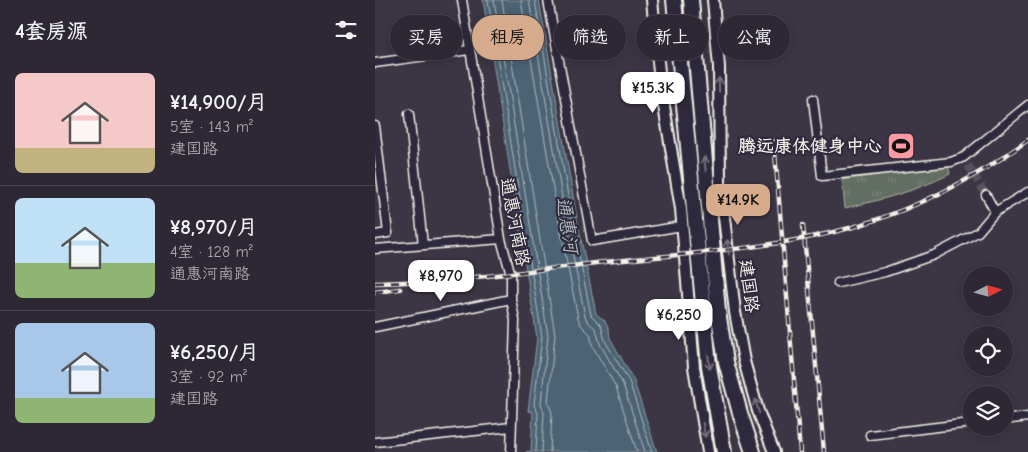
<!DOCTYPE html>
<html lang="zh">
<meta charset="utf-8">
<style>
:root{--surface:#2d2833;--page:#39343f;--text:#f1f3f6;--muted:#a7a6ac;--line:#48444e;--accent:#d6ab8b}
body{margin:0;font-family:"Comic Neue","LXGW WenKai TC",sans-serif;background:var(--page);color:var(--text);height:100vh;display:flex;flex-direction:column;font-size:19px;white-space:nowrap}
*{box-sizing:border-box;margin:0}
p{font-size:16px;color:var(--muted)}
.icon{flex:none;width:28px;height:28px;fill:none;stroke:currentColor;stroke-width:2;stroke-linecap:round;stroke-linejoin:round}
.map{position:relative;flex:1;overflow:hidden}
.drawer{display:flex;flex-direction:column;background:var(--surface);width:375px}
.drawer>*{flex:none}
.top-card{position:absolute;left:15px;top:15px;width:475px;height:45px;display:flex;gap:10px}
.needle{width:32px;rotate:84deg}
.buttons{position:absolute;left:588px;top:266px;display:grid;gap:10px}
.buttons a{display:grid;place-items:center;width:50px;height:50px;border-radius:50%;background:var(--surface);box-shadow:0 2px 12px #0003,0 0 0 1px var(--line);font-size:25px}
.price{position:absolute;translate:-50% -42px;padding:0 11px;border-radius:10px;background:#fff;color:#222;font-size:16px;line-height:32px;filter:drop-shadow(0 1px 2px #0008)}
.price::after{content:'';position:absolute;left:50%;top:30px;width:15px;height:11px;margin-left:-8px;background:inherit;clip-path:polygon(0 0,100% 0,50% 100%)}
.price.selected{background:var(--accent);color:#111}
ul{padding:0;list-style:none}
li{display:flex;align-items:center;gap:15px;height:125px;padding:0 15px}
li+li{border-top:1px solid var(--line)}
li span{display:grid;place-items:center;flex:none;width:140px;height:100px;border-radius:8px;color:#555}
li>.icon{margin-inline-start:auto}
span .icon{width:60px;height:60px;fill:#fffc;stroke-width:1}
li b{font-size:21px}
h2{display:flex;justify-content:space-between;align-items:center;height:60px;padding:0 15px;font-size:21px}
.chip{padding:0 18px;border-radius:22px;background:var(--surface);box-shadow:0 2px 12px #0003,0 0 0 1px var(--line);font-size:18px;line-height:45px}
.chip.selected{background:var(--accent);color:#111}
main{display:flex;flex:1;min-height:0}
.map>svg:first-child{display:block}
.grass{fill:url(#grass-tufts);stroke:#acb0a5}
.water{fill:#4b6475;stroke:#8f9ca3}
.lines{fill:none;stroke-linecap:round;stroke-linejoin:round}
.shore{stroke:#b0b9ba;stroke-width:1}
.minor-tunnel{stroke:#58515d;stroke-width:8;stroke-dasharray:8 4;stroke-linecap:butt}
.minor-casing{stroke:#f4f1e8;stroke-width:11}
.secondary-casing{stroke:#f4f1e8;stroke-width:14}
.motorway-casing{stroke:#f4f1e8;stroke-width:18}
.minor{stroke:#2f2a3d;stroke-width:8}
.secondary{stroke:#2f2a3d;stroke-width:10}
.motorway{stroke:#2f2a3d;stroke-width:14}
.rail-casing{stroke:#f4f1e8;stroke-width:4.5}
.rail{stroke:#2f2a3d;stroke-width:2.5;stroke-dasharray:8;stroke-linecap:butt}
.oneway{stroke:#747079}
.labels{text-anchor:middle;stroke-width:4.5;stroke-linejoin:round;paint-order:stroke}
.poi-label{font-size:18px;font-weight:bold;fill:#f4f1e8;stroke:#2f2a3d;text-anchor:end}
.street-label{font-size:18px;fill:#f4f1e8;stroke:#2f2a3d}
.water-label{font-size:19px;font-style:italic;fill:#b0b9ba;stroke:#2f2a3d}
</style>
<main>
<section class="drawer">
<h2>4套房源<svg class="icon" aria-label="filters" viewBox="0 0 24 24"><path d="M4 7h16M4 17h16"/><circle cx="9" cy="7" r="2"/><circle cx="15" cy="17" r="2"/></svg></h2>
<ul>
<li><span style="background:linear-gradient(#f6c9c9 75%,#c2b280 0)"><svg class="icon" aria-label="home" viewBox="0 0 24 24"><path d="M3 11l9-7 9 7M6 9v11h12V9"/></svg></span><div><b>¥14,900/月</b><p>5室 · 143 m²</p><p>建国路</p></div></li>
<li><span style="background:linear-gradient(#bfe0f5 65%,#8fb573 0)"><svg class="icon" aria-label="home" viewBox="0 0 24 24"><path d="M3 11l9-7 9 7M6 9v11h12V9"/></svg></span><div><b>¥8,970/月</b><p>4室 · 128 m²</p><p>通惠河南路</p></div></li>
<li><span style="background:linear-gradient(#a9c7e8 75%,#8fb573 0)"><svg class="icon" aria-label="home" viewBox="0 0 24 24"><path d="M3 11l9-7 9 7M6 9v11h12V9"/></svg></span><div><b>¥6,250/月</b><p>3室 · 92 m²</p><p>建国路</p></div></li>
</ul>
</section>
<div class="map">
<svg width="653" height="452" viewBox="0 0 653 452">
<defs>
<pattern id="grass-tufts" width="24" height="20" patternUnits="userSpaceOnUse" patternTransform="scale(1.25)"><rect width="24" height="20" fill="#646e62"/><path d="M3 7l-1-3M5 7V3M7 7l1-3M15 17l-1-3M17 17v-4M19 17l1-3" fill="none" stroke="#7b8378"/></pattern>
</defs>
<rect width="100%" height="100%" fill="#3c3544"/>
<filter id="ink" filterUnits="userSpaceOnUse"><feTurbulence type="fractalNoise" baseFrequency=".02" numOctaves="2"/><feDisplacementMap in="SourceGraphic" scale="10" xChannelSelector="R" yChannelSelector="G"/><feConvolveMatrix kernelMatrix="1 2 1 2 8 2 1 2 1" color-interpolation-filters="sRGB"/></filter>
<g filter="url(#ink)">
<path class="grass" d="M573,165L575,174C541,191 506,200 470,208L467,180Z"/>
<path class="water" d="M108,0H164L202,219L221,314L230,321L234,329L235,338L258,379L282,452H151L156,451L158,412L153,411L162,338Z"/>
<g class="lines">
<path class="shore" d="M113,0L167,337L159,405L163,413L161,452
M119,0L173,336L166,403L169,413L167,452
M127,0L180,335L173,401L177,413L175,452
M146,0L184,223L203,318L206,325L215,334L218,347L241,387L262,452
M154,0L191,221L210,316L213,322L221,329L225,344L248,384L270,452
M160,0L197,220L216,315L226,325L230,341L254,381L277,452"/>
<path class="minor-tunnel" d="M593,165L611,195"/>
<g class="minor-casing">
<path id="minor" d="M87,0L126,239L136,275V299L140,320L136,452
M173,0L217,241L307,226
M0,63L94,50
M438,99L447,176L576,162L589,157L653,105
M34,114L48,245
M0,126L13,233L0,235
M611,195L620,212
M0,249L126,239
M463,283L510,272L559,255L603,232L620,212L653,192
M0,327L136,299
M629,420L653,417
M495,435L596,423
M0,442L136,427"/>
</g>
<g class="secondary-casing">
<path id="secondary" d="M277,0L285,82L306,209L319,367L333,452
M338,0L344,67L345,183L360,312L369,361L383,411L399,452"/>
</g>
<g class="motorway-casing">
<path id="motorway" d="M299,0L334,366L349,452
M316,0L343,311L351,362L365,413L378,452"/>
</g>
<use href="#minor" class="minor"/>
<use href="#secondary" class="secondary"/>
<use href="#motorway" class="motorway"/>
<g class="rail-casing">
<path id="rail" d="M399,141L425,452
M428,225L449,452
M0,283C77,282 154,271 230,262C314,253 404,249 485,225C547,206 601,178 653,140
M0,292L25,289"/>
</g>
<use href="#rail" class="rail"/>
</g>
<defs><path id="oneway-shaft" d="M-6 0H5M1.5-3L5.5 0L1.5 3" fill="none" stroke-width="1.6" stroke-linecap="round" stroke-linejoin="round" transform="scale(1.25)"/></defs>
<g class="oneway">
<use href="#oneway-shaft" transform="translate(344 85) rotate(-90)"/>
<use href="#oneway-shaft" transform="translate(330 164) rotate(-95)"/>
<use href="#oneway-shaft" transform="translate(353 247) rotate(-97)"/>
<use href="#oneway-shaft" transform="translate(334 362) rotate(83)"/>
<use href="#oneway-shaft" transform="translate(382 406) rotate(-107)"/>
<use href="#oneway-shaft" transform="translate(329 430) rotate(79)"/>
</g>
</g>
<defs>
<g id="stadium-square" transform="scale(1.4375)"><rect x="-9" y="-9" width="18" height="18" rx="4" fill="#ff9aa2" stroke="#2f2a3d"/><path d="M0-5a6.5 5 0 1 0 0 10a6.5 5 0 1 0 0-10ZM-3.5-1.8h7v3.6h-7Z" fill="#111"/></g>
</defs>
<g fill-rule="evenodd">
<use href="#stadium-square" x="526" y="146"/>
</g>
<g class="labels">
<g class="poi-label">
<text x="507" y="152">腾远康体健身中心</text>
</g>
<g class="street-label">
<text transform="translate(140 222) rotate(79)" y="6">通惠河南路</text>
<text transform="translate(374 286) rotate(83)" y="6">建国路</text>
</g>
<g class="water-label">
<text transform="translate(193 225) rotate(81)" y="7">通惠河</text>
</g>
</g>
</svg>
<div class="buttons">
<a><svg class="needle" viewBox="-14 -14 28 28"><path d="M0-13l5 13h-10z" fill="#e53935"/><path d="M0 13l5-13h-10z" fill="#a7a6ac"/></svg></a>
<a><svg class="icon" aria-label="locate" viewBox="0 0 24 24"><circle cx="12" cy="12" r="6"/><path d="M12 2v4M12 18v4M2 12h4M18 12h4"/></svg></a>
<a><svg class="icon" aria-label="layers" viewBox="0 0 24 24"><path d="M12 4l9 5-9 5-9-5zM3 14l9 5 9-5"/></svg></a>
</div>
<b class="price" style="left:278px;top:114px">¥15.3K</b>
<b class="price selected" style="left:363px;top:226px">¥14.9K</b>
<b class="price" style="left:66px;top:302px">¥8,970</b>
<b class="price" style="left:304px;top:341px">¥6,250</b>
<div class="top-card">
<a class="chip">买房</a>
<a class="chip selected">租房</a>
<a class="chip">筛选</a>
<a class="chip">新上</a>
<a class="chip">公寓</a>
</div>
</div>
</main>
